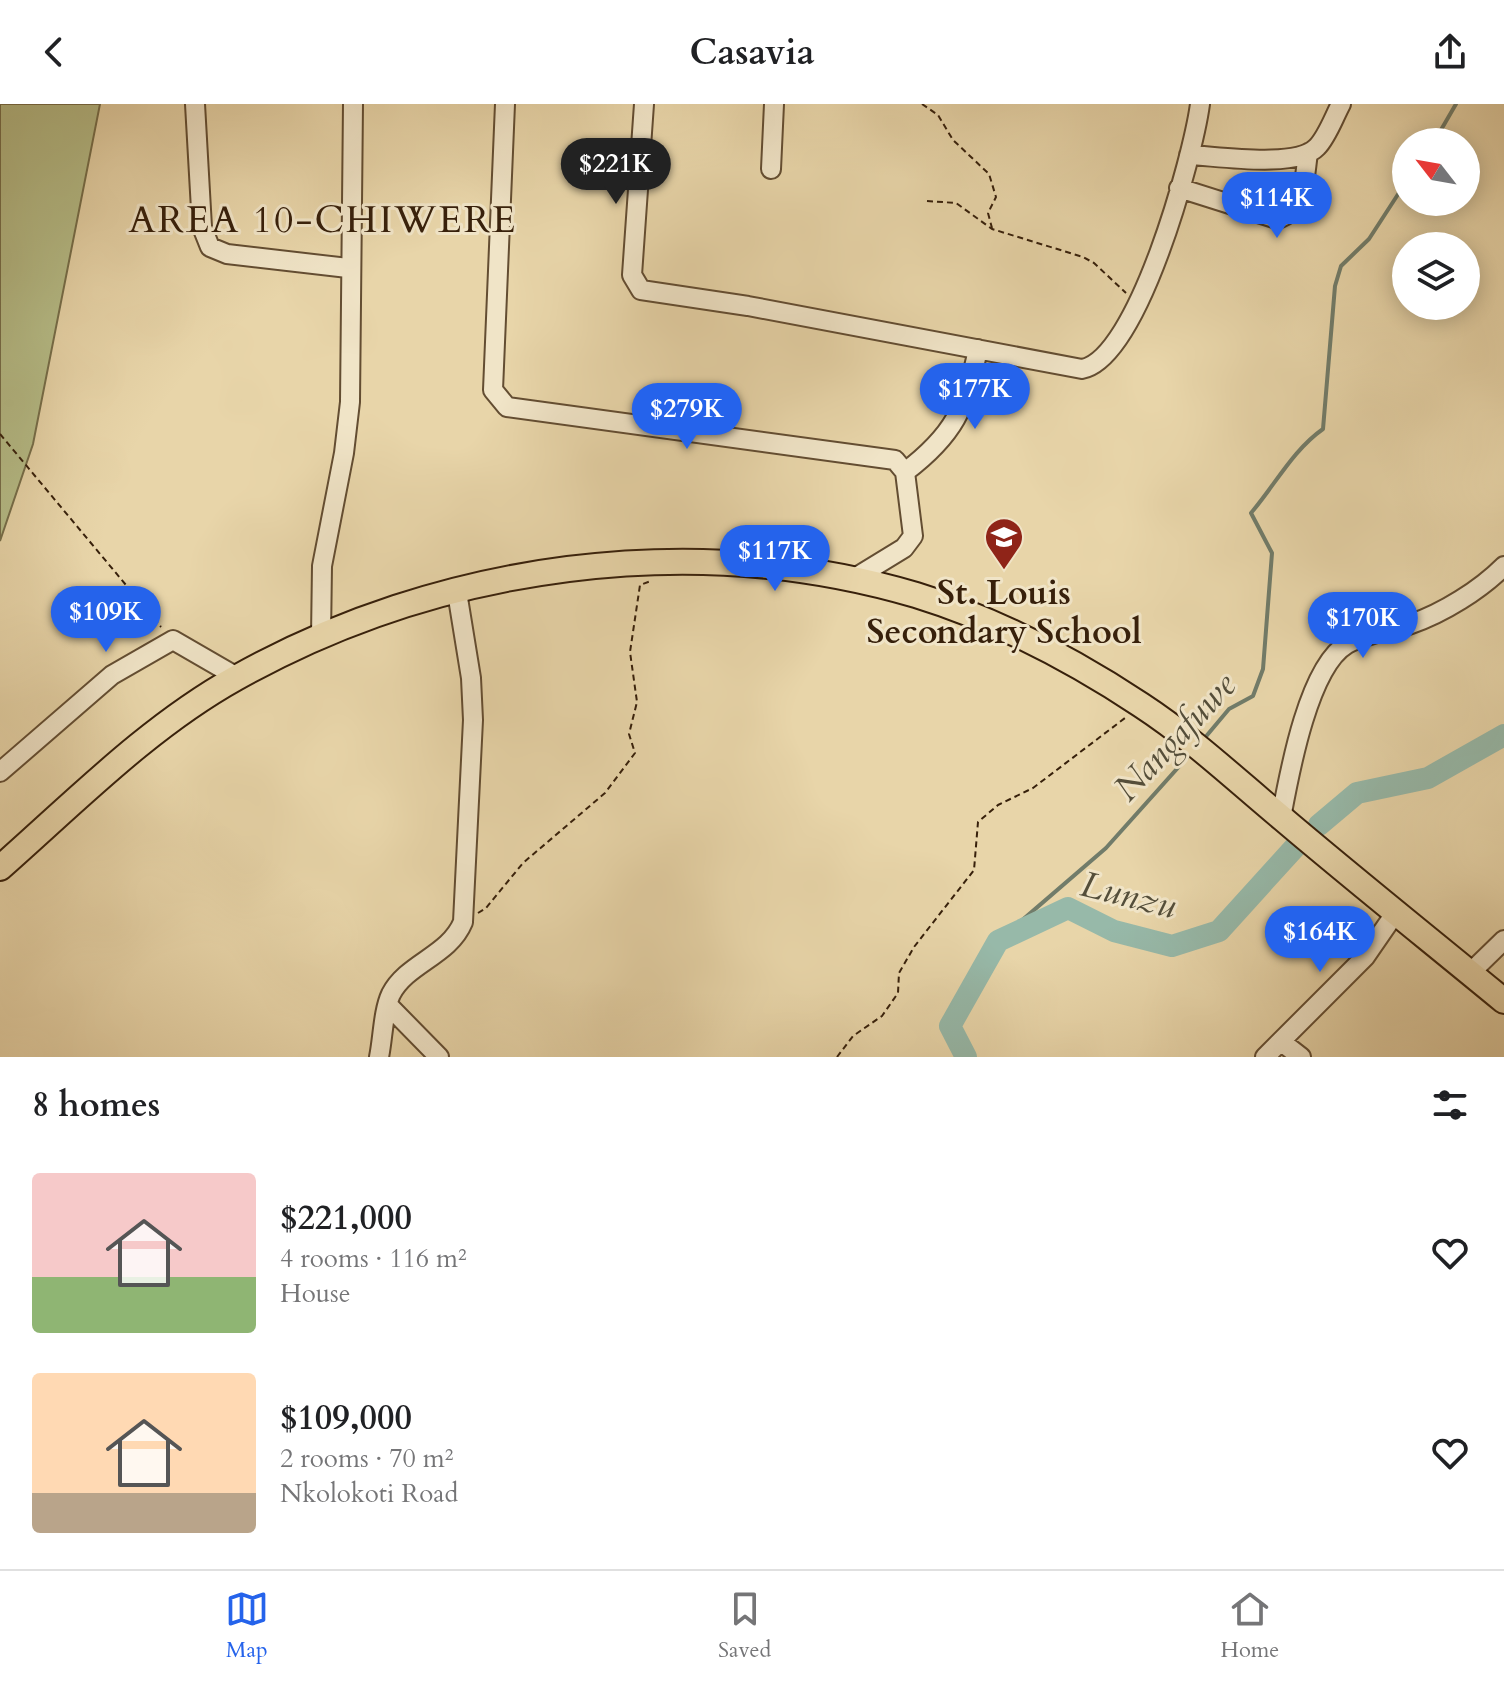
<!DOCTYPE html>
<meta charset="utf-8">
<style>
:root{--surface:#fff;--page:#f2f2f2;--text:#202124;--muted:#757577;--line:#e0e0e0;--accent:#2563eb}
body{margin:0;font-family:Cardo,serif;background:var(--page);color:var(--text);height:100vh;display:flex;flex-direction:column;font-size:30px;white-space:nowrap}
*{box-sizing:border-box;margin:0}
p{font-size:26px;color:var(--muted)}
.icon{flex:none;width:44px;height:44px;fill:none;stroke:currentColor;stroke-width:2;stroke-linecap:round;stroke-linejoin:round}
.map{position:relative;height:953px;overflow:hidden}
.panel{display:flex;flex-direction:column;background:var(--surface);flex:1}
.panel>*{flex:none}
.needle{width:52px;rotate:301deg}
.buttons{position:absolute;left:1392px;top:24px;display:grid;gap:16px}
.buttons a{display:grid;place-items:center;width:88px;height:88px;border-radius:50%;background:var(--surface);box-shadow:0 4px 20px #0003;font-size:40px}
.price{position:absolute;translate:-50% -68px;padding:0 18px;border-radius:28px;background:var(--accent);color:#fff;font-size:26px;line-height:52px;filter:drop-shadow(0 2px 4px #0008)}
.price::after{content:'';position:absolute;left:50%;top:48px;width:24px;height:18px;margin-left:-12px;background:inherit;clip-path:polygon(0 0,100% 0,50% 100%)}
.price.active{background:#222;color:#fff}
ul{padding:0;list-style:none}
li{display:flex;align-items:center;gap:24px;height:200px;padding:0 32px}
li span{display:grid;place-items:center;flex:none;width:224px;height:160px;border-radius:8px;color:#555}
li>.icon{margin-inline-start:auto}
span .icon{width:96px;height:96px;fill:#fffc;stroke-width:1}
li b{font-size:34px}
h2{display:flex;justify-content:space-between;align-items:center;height:96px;padding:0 32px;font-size:34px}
header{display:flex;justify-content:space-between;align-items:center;height:104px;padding:0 32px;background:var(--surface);font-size:36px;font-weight:800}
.tabs{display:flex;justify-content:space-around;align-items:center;height:112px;border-top:2px solid var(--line);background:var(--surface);font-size:22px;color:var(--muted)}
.tabs a{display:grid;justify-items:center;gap:4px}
.tabs .active{color:var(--accent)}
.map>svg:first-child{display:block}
.green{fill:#b6bd88;stroke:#766e4a;stroke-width:2}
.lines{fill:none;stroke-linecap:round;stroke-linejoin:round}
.stream{stroke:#717c6a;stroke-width:4}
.river{stroke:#97b9a9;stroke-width:22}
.minor-casing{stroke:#634d32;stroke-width:22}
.major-casing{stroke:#37200b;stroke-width:28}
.path{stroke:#37200b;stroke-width:2;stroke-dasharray:6 4;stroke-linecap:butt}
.minor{stroke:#f0e4c7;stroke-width:18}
.major{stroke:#e8d5a9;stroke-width:24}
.labels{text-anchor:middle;stroke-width:6;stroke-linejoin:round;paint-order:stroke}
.poi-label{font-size:34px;font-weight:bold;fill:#37200b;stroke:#f0e4c7}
.water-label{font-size:36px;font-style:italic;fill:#544e3a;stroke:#f0e4c7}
.quarter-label{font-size:38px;letter-spacing:2px;fill:#37200b;stroke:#f0e4c7}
</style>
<header><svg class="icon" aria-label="back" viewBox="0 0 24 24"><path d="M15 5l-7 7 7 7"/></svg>Casavia<svg class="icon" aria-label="share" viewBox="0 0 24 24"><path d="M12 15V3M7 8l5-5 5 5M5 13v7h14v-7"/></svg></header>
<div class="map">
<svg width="1504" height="953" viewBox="0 0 1504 953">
<rect width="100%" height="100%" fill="#e8d5a9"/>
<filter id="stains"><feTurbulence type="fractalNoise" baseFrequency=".0025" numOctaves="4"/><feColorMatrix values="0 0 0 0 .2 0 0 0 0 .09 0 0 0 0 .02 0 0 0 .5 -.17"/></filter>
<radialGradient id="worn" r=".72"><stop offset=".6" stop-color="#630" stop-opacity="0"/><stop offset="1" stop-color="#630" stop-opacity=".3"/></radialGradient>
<path class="green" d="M0,0H100L33,340L0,437Z"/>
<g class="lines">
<path class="stream" d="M1434,38L1456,0
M1203,636L1229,605L1253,592L1263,565L1272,449L1251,409C1275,381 1293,346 1323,325L1335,182L1341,162L1369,135L1406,78
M998,837L1106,744L1192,648"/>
<path class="river" d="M1319,721L1357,689L1428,674L1504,631
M966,953L950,922L998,837L1068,804L1114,827L1172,842L1219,827L1296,742"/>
<g class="minor-casing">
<path id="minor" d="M195,0L202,123L210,143L227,150L348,164
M505,0L493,286L507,303L895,356L905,368L913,432L904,444L850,477
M644,0L632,171L641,186L748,202L1082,265C1138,255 1193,52 1200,0
M1189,51C1217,52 1296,65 1317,43C1327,33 1334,13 1341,0
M771,65L774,0
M1179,84L1277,115C1306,106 1304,75 1308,49
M905,368C954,331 966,304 978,245
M321,532L322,462L344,349L350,298L353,0
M0,668L112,571L173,536L237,573
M1281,714C1289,671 1308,563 1347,540C1366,529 1391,527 1411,520C1443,509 1480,486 1504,462
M1470,869L1504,836
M388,901L439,953
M1283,939L1301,953
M379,953C383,934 383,907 391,890C407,859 449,852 463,818L473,616L471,574L457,488
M1265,953L1365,853L1396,808"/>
</g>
<g class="major-casing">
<path id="major" d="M0,764C75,698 148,623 236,574C439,460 692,425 916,491C994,515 1073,556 1141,601C1193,635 1236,676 1283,715C1356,777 1430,836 1504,897"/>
</g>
<path class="path" d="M922,0L938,11L953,36L989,70L996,93L988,109L992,124
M927,97L956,99L992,125L1083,153L1094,159L1126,189
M0,330L161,523
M478,809L486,804L523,759L605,689L635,649L629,630L637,598L630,548L640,481L651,477
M837,953L853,932L882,912L898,889L899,869L914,843L974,766L978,718L998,701L1033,684L1125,614"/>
<use href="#minor" class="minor"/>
<use href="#major" class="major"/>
</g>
<defs>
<g id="school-pin" transform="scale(2)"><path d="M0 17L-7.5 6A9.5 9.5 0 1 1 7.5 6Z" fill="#8f2418" stroke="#f0e4c7"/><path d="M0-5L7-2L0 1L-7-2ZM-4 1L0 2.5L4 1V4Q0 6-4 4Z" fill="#fff"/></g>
</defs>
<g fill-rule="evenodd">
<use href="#school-pin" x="1004" y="433"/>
</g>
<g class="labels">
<g class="poi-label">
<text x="1004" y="500">St. Louis<tspan x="1004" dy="39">Secondary School</tspan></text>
</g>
<g class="water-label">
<text transform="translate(1174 632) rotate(-47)" y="13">Nangafuwe</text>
<text transform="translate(1129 790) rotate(14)" y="13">Lunzu</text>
</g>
<g class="quarter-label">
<text x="323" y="128">AREA 10-CHIWERE</text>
</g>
</g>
<rect width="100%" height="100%" filter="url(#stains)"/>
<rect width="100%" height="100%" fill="url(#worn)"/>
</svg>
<div class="buttons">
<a><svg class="needle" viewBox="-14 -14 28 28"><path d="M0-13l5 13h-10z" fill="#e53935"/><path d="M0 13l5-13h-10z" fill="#757577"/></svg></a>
<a><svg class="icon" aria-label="layers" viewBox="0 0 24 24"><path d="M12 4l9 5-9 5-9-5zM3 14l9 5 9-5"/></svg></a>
</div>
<b class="price active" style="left:616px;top:102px">$221K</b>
<b class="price" style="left:1277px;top:136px">$114K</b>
<b class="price" style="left:975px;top:327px">$177K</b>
<b class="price" style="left:687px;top:347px">$279K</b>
<b class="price" style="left:775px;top:489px">$117K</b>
<b class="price" style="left:106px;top:550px">$109K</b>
<b class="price" style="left:1363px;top:556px">$170K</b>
<b class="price" style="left:1320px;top:870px">$164K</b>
</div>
<section class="panel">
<h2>8 homes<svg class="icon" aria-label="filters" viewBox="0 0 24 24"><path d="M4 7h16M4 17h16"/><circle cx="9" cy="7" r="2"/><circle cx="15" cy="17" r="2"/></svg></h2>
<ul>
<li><span style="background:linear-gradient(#f6c9c9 65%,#8fb573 0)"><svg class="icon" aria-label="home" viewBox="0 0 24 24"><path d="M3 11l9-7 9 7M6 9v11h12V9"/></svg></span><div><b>$221,000</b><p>4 rooms · 116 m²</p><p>House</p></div><svg class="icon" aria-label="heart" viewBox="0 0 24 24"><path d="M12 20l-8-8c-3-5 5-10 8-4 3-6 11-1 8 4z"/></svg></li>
<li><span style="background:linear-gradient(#ffd9b3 75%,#b9a48a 0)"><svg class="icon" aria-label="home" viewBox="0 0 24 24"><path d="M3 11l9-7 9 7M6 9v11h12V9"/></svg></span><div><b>$109,000</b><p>2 rooms · 70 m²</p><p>Nkolokoti Road</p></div><svg class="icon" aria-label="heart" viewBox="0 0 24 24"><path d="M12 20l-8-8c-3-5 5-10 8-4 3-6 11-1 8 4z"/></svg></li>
</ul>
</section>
<nav class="tabs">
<a class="active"><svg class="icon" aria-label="map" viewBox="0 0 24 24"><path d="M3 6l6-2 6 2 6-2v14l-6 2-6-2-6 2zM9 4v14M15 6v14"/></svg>Map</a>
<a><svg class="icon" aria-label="saved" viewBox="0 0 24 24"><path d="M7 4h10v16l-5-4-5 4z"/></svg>Saved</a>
<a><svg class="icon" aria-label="home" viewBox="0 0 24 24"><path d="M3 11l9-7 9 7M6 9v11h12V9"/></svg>Home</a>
</nav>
